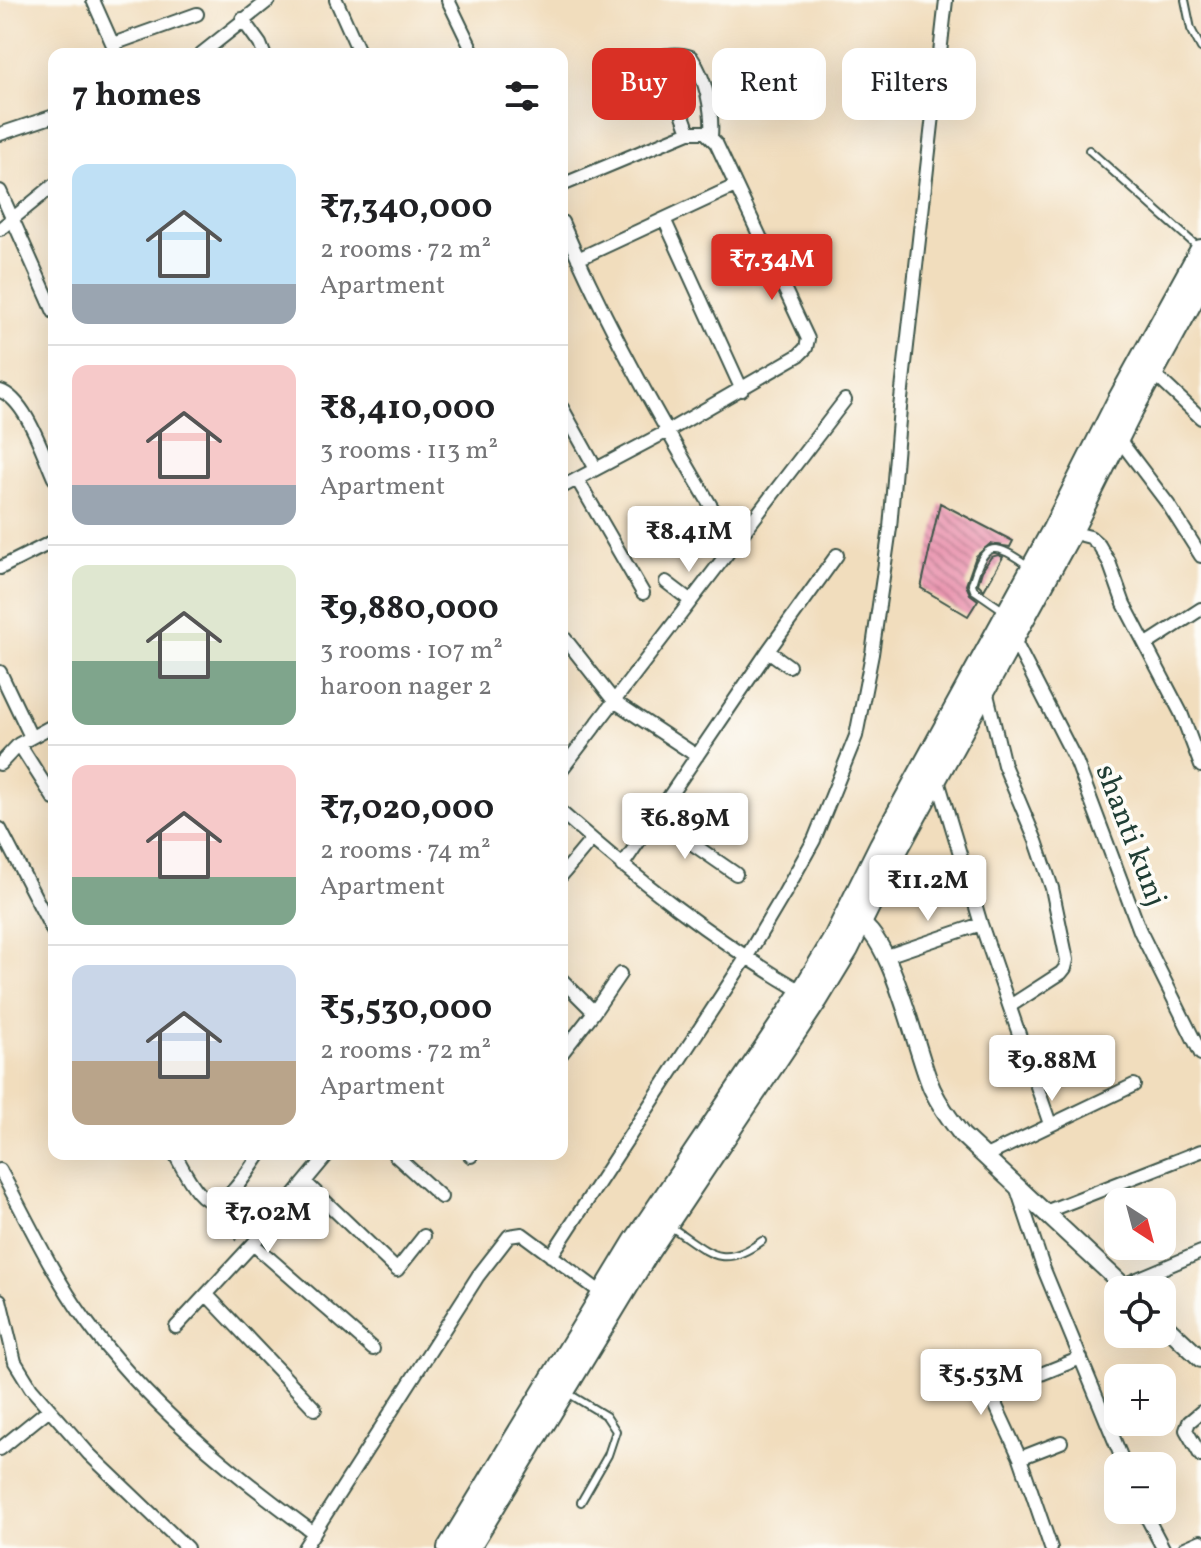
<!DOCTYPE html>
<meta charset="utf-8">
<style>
:root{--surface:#fff;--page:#f6f6f6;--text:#202124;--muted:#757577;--line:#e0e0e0;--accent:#d93025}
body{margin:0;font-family:Vollkorn,serif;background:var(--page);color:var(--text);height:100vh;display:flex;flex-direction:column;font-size:30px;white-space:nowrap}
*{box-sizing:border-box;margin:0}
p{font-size:26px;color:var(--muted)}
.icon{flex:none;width:44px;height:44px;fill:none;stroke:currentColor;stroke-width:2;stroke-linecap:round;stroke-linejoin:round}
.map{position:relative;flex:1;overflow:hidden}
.panel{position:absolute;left:48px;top:48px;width:520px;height:1112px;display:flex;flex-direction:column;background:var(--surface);border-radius:16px;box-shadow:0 8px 32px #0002}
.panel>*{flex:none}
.banner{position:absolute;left:592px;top:48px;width:488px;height:72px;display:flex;gap:16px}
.needle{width:52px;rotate:144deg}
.tools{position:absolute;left:1104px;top:1188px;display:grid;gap:16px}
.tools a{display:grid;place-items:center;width:72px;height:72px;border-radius:16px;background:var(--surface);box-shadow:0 8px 32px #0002;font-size:40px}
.price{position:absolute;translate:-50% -68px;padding:0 18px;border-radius:8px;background:#fff;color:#222;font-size:26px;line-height:52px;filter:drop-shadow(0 2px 4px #0008)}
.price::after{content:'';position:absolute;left:50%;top:48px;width:24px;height:18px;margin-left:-12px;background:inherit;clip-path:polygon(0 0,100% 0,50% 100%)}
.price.active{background:var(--accent);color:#fff}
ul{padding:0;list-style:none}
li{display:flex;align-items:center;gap:24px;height:200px;padding:0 24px}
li+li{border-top:2px solid var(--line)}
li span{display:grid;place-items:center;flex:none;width:224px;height:160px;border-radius:16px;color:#555}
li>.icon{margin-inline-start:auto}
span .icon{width:96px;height:96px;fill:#fffc;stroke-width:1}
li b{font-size:34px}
h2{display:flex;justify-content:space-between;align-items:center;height:96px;padding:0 24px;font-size:34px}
.pill{padding:0 28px;border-radius:16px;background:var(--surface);box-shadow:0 8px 32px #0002;font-size:28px;line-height:72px}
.pill.active{background:var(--accent);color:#fff}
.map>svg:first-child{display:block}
.building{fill:url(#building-back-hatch)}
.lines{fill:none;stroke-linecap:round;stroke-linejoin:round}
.service-casing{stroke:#3e5549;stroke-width:10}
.minor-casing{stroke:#3e5549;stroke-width:16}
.tertiary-casing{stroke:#3e5549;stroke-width:20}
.trunk-casing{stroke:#3e5549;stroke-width:26}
.path{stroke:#3e5549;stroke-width:3;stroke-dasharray:2 6;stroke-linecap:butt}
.service{stroke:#fff;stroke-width:6}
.minor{stroke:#fff;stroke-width:12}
.tertiary{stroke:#fff;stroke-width:16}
.trunk{stroke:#fff;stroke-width:22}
.labels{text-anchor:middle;stroke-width:7;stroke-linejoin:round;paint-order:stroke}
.street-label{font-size:30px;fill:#1f3d34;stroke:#fdfcf7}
</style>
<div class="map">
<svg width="1201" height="1548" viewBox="0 0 1201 1548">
<defs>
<pattern id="building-back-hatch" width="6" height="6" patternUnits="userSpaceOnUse" patternTransform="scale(2)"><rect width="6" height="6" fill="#ea97b1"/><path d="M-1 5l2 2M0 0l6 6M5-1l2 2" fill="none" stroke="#bd7c91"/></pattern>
</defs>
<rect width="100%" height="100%" fill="#fdfcf7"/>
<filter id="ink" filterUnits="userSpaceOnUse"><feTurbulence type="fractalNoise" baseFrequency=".0125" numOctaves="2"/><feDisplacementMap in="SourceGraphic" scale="16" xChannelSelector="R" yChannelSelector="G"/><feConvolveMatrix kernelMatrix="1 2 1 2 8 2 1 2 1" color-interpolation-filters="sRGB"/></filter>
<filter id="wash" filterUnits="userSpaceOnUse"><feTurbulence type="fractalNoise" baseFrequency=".006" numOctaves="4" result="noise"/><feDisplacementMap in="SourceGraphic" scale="32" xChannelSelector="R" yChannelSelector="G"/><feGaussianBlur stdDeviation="1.8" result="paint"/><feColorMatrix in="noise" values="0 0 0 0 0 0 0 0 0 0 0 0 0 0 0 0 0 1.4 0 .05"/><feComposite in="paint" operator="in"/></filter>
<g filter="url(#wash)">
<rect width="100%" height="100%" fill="#f1ddbd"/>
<g id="blocks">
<path class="building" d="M940,503L1013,541L1010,547L990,544L976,556L966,585L970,594L978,600L968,616L921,588Z
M998,555L1003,557L984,590L978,584L982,571L991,557Z"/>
</g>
</g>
<g filter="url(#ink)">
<use href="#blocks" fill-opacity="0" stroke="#3e5549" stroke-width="2"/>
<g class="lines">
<g class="service-casing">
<path id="service" d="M1185,0L1191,29L1201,48
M862,61L939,64
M1089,150L1198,247
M1003,610L974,590L972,584C985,538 995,543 1029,566
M671,1227C709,1252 721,1271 762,1241
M566,1392L606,1416L616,1431L608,1455L581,1502"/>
</g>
<g class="minor-casing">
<path id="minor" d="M93,0L117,54
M336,0L360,54
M448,0L474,54
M242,19L260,44L264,54
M113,44L197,14
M201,54L269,0
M662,57L689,132
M608,78C631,68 665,47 691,57C706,79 713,110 711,137
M0,134L54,116
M562,185L689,132H705L716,143L808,339L806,348L799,355L666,432L562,487
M0,191L54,312
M664,219L742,390
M562,222C610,335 671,439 734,545
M0,229L54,185
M578,259L735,186
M1152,372L1201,418
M0,391C26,399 43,454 54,478
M562,408L596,469
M1118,438L1168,504L1201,556
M577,479L643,593
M1067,531L1090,537L1099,545L1109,562L1124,604L1181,713L1201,766
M0,568L54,541
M666,582L691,601
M562,635L614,701L697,756
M1012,636L1077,763L1140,931L1201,1054
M1147,644L1201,609
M768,651L789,666
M0,672L31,737
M986,690L1004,765L1036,841L1052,888L1067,960L1065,968L1061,973L1010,1006
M19,744L54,799
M0,764L19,744L54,725
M562,769L845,400
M937,777L981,924L1050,1124
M562,813C638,880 715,941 803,992
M655,818L736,874
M0,829L54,933
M622,866L768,651L837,555
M562,875L592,839
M887,956L981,924
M562,980L594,1012L562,1053
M594,1012L620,974
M175,1154C210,1223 221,1212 260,1154
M394,1154L441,1197
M469,1154L471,1156
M986,1156L1134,1085
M0,1170C27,1219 51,1272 84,1318C146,1404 229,1471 314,1533
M305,1182L397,1270L424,1236
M1016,1186L1043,1267L1125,1466
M1045,1212L1201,1151
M253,1244L373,1349
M551,1256L746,958L784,894L814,840L856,736L872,654L890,528L900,408L946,0
M1123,1285L1201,1252
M207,1295L315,1409
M0,1300L15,1362L31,1388L89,1454L187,1548
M176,1327L253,1244L328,1154
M1201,1412L1189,1422L1186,1430L1201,1456
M0,1449L48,1410
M1020,1458L1061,1442
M1143,1510L1163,1548
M304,1548L478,1276L509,1236L522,1234L603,1294
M1051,1548L1020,1458L996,1406V1398L1011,1386L1081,1358
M1185,1548L1201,1541"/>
</g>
<g class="tertiary-casing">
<path id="tertiary" d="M853,919C892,930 915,1051 932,1089C940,1106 951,1121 962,1135L1128,1290
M1162,1322L1201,1359"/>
</g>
<g class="trunk-casing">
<path id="trunk" d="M449,1548L635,1242L803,992L833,942L881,845L1054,529L1118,402L1201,251
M468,1548L648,1251L816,1000L847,949L895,852L1071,531L1132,409L1201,283"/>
</g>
<path class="path" d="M223,1229L239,1242"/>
<use href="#service" class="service"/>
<use href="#minor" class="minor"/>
<use href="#tertiary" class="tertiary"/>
<use href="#trunk" class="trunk"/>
</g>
</g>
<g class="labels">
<g class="street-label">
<text transform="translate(1132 835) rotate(69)" y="10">shanti kunj</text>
</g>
</g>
</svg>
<div class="tools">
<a><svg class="needle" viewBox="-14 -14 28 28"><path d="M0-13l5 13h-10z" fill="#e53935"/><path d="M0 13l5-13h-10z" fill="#757577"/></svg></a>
<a><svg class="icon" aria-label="locate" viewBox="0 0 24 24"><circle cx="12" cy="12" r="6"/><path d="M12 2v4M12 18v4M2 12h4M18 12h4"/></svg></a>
<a>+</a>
<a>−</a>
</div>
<b class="price active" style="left:772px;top:302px">₹7.34M</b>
<b class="price" style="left:689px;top:574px">₹8.41M</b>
<b class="price" style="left:685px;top:861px">₹6.89M</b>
<b class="price" style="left:928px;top:923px">₹11.2M</b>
<b class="price" style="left:1052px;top:1103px">₹9.88M</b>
<b class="price" style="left:268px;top:1255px">₹7.02M</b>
<b class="price" style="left:981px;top:1417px">₹5.53M</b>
<div class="banner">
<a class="pill active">Buy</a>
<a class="pill">Rent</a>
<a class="pill">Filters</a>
</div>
<section class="panel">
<h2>7 homes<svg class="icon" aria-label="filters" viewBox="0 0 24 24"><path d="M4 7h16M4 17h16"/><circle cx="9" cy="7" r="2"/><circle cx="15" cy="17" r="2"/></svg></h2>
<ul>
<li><span style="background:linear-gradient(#bfe0f5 75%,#9aa5b1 0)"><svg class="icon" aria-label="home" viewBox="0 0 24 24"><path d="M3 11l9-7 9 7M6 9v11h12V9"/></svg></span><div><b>₹7,340,000</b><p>2 rooms · 72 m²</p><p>Apartment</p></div></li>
<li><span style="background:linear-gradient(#f6c9c9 75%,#9aa5b1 0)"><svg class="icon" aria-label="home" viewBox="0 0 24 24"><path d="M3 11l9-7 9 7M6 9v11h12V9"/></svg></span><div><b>₹8,410,000</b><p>3 rooms · 113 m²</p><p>Apartment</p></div></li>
<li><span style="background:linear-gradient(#dfe7d0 60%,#7fa58c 0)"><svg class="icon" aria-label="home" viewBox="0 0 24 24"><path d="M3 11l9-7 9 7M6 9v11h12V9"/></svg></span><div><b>₹9,880,000</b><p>3 rooms · 107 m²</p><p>haroon nager 2</p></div></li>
<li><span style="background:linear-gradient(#f6c9c9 70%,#7fa58c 0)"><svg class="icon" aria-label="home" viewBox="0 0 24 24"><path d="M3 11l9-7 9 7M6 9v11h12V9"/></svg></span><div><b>₹7,020,000</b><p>2 rooms · 74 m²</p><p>Apartment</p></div></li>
<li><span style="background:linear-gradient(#c9d6e8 60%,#b9a48a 0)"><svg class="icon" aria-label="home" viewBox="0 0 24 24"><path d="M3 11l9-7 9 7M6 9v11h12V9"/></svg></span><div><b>₹5,530,000</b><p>2 rooms · 72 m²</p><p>Apartment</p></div></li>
</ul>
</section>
</div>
